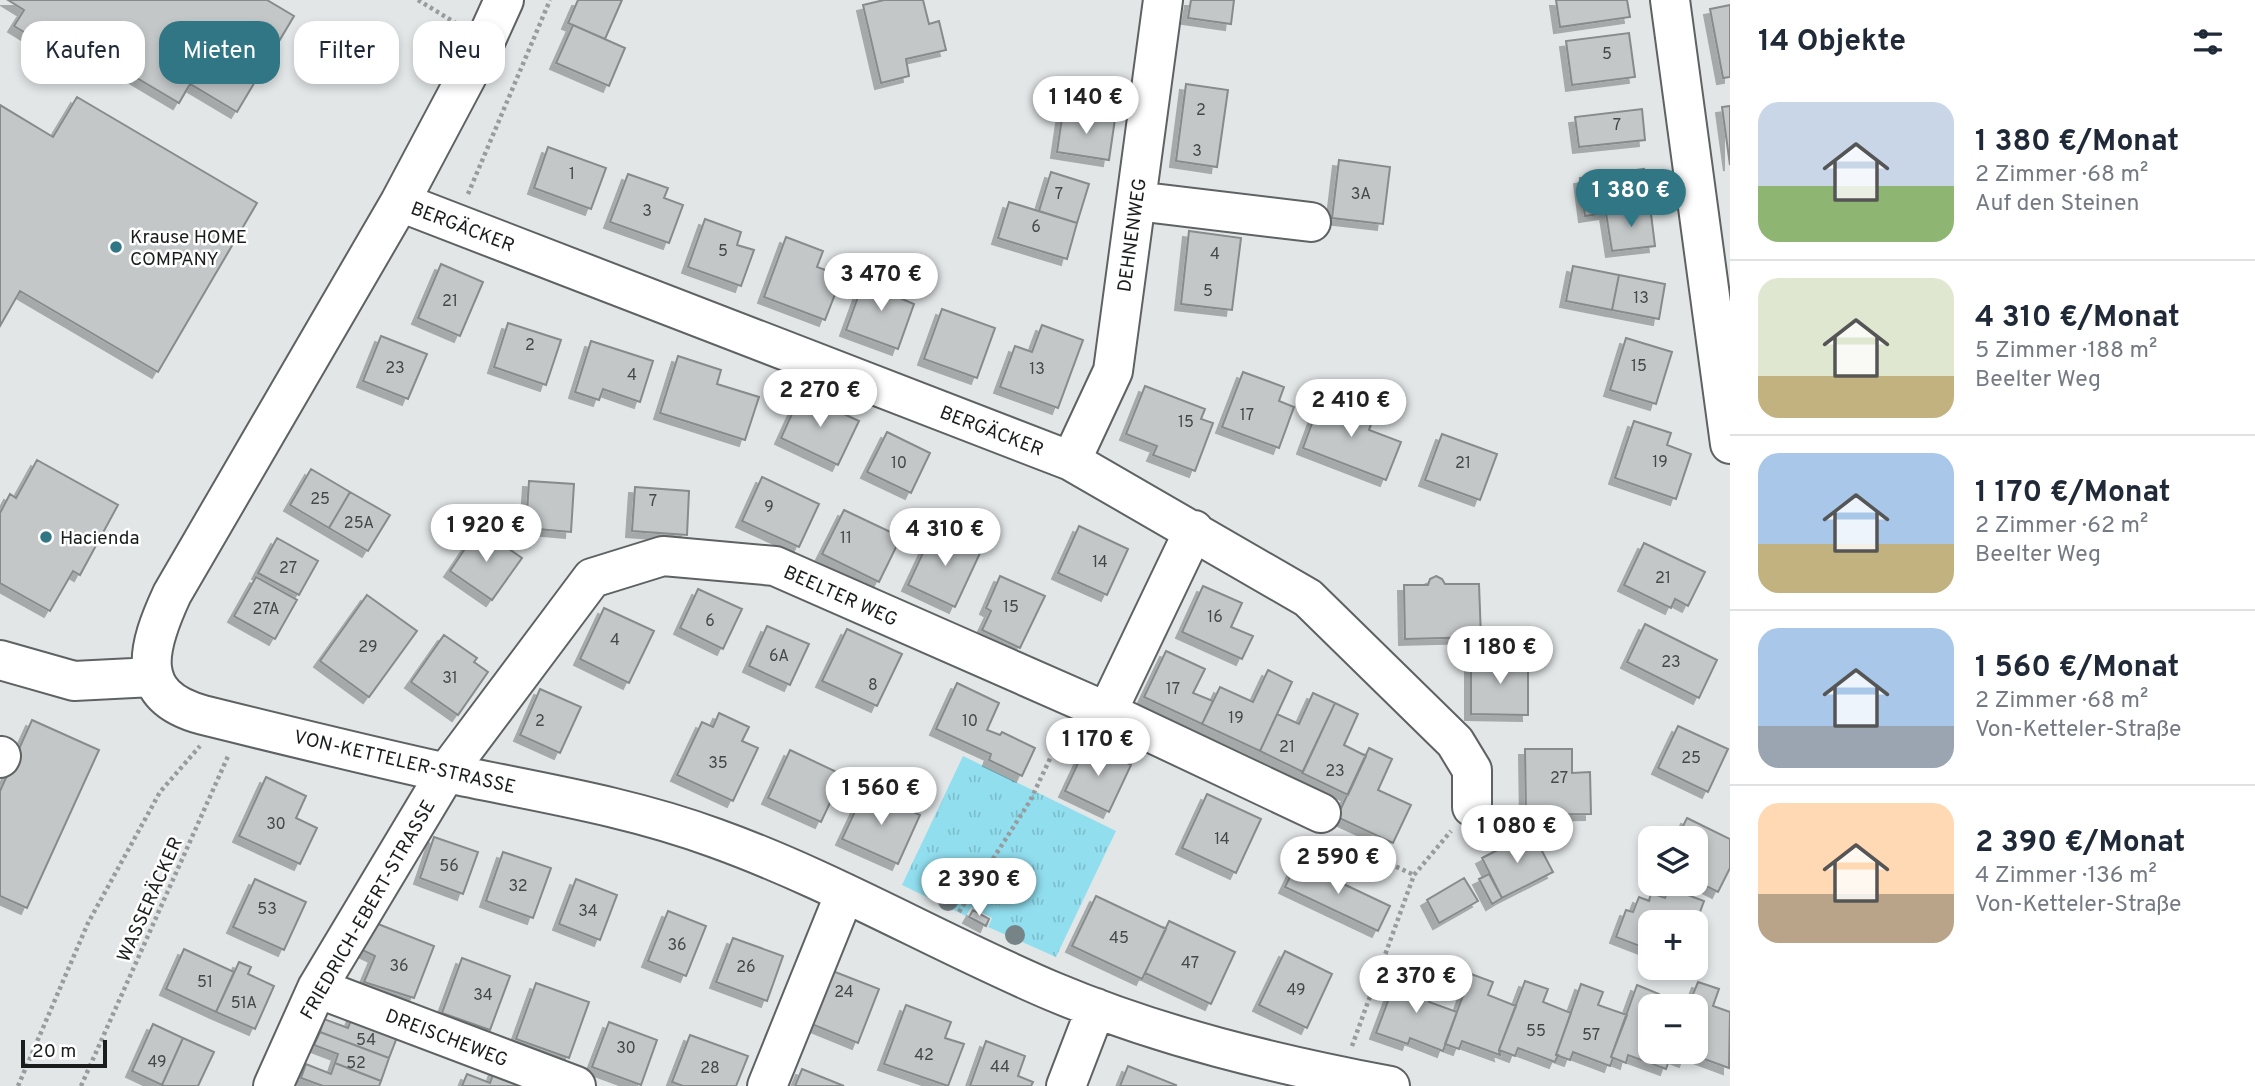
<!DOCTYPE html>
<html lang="de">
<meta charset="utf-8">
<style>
:root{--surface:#fff;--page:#f6f6f7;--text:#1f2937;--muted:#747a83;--line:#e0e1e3;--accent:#317684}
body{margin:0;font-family:Overpass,sans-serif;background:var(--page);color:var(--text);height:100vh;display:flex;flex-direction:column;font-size:26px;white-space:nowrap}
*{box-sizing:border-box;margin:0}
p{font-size:23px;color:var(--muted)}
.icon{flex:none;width:38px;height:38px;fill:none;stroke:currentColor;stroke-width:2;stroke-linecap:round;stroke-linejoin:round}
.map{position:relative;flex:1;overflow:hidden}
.sheet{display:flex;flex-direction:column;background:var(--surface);width:525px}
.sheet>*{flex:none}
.hud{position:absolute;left:21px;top:21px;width:665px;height:63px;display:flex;gap:14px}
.controls{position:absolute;left:1638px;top:826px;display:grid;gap:14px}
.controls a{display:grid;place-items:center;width:70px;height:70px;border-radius:14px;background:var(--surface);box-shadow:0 4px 10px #0003;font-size:35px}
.scale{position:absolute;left:21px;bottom:18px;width:86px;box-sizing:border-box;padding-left:7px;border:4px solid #1b1d1d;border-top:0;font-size:19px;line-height:24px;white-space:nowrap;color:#1b1d1d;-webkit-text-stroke:5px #fff;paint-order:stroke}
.price{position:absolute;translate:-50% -60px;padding:0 16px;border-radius:24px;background:#fff;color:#222;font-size:23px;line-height:46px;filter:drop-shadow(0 2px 4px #0008)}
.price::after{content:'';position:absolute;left:50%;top:42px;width:21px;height:16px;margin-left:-10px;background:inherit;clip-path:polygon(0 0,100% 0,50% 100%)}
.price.active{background:var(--accent);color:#fff}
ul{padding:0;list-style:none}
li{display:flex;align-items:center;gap:21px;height:175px;padding:0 28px}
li+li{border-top:2px solid var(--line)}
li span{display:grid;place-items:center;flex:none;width:196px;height:140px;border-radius:21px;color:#555}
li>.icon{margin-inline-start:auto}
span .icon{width:84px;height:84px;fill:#fffc;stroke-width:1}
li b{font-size:30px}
h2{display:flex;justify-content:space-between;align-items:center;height:84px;padding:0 28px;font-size:30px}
.chip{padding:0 24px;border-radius:21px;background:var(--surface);box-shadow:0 4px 10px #0003;font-size:24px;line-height:63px}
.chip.active{background:var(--accent);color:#fff}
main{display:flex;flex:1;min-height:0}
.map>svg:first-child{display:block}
.park{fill:url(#park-tufts)}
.building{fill:#c3c7c8;stroke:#878b8c;stroke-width:2;filter:url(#shadow)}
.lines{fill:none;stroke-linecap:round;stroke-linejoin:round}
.minor-casing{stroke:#5e6263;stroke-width:42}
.path{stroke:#989c9c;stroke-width:4.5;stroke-dasharray:3.5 3.5;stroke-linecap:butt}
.minor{stroke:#fff;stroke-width:38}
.tree{fill:#768487}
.poi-dot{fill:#317684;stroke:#fff;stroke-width:2.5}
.labels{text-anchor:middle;stroke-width:5;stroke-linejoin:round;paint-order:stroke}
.number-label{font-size:16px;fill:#454848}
.street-label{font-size:19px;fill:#1b1d1d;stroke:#fff}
.poi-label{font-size:19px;fill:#1b1d1d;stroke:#fff;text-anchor:start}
</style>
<main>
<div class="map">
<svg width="1730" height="1086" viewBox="0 0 1730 1086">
<defs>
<pattern id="park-tufts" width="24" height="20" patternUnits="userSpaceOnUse" patternTransform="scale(1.75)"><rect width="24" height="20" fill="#91deef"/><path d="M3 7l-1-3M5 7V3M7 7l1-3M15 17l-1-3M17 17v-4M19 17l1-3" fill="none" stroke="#7cbecc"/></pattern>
<filter id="shadow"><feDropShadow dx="-6" dy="6" stdDeviation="0" flood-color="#0004"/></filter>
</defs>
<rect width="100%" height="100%" fill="#e2e6e7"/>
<path class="park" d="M963,756L1116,831L1056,957L988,927L992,918L971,907L966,916L902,885Z"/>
<path class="building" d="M8,0H267L294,16L237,112L190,84L179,103L61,33L52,49L14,26L24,10Z
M578,0H622L605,39L568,23Z
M884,0H923L929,24L939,21L946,50L906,59L909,76L881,83L863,5Z
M1191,0H1234L1231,24L1188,18Z
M1556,0H1627L1630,17L1560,27Z
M1730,5V77L1723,78L1710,9Z
M573,25L625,48L609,86L556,63Z
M1629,33L1635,77L1572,85L1566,41Z
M1186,84L1228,90L1217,167L1176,161Z
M77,97L257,203L158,372L20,291L0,326V105L53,137Z
M1730,106V165L1722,107Z
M1642,109L1645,140L1579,147L1575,117Z
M1063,111L1115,119L1109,160L1057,152Z
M548,147L606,168L591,209L534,188Z
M1339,160L1390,167L1383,224L1332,218Z
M1644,169L1650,206L1585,216L1580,178Z
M1051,172L1089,184L1077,223L1039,211Z
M628,174L668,188L664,198L683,205L669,243L610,222Z
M1009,202L1077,223L1067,259L998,238Z
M1650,206L1655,246L1612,251L1606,213Z
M705,219L741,232L737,245L754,250L741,286L688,267Z
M1189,231L1241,238L1232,310L1181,304Z
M786,237L823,251L817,267L842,276L825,320L764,297Z
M441,264L483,282L460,336L418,318Z
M1573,266L1619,275L1612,310L1566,301Z
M866,275L906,289L902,299L914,304L898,349L846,330Z
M1619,275L1665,284L1659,319L1612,310Z
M942,309L995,328L977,378L924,359Z
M508,323L561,340L546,385L494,367Z
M1042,325L1083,340L1058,408L1000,387L1015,346L1032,352Z
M381,336L427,354L408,399L363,381Z
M1626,338L1672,352L1656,404L1610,390Z
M591,341L653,361L640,402L603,389L599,400L575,392Z
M678,356L721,370L717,384L759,397L745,440L660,413Z
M1243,372L1284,387L1279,401L1294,407L1279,448L1222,427Z
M1145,386L1205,409L1201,419L1213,423L1195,471L1153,455L1157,446L1126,434Z
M801,394L859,421L838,465L781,438Z
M1322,396L1374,416L1369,430L1401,442L1386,480L1303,448Z
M1634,421L1671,433L1667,445L1691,454L1676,499L1615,478Z
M887,432L930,453L911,493L867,472Z
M1442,434L1497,454L1480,500L1425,480Z
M37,460L118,505L80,575L73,571L50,611L0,583V513L10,494L16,498Z
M311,469L350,492L329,528L290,505Z
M762,477L819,504L799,547L742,521Z
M529,481L574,484L571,532L526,528Z
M635,487L689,491L687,535L632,531Z
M350,492L390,515L368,551L329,528Z
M844,510L901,537L879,582L822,554Z
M1079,526L1128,549L1107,595L1058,573Z
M479,528L522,558L492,600L450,571Z
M934,529L981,551L955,607L908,585Z
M277,538L318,561L299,595L258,573Z
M1644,543L1705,572L1688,606L1675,599L1671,608L1624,585Z
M1000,576L1045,596L1020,648L982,630L991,611L986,608Z
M1436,576L1442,579L1445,584H1479L1481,637L1405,639L1404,585H1428L1430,579Z
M256,577L297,600L275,639L234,616Z
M1203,586L1242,603L1231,627L1253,636L1242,659L1182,632Z
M698,589L742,609L723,649L680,628Z
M367,595L417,631L369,697L320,661Z
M604,608L654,631L629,683L580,659Z
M1645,624L1717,660L1699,698L1627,662Z
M767,626L809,644L790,685L749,666Z
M847,629L902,654L877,706L822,681Z
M444,635L477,658L474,662L488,672L458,715L411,682Z
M1166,651L1205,669L1193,693L1213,701L1202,724L1144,697Z
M1471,658H1528V715L1471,714Z
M1268,670L1292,682L1260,751L1202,724L1220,687L1253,702Z
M957,683L999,703L987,730L1000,735L1002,732L1035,748L1022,776L989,760L991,754L936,729Z
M540,689L581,707L560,753L520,735Z
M1313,693L1335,703L1303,772L1260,751L1277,714L1299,724Z
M1335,703L1358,714L1344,745L1366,756L1348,795L1302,773Z
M719,713L749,727L742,741L758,748L733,801L677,775L702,722L713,727Z
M32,720L99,750L27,908L0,896V791Z
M1678,726L1728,749L1708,792L1658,768Z
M1087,744L1131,765L1109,812L1065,791Z
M1369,748L1392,759L1378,790L1411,805L1393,843L1337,817Z
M1525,749H1572V773L1590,772L1591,814L1526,815Z
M790,750L843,775L821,822L768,798Z
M266,777L306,796L296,818L317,828L300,864L239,836Z
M865,790L920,815L898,864L842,839Z
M1207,794L1261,819L1236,873L1182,848Z
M1687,818L1730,839V868L1718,892L1696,881V838H1677Z
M1532,832L1553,872L1502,898L1482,858Z
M434,837L478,852L463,894L420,878Z
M503,852L551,868L533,918L486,901Z
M1297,862L1390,906L1378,931L1285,887Z
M1489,874L1502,898L1492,904L1479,879Z
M1464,878L1478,901L1439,923L1427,900Z
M255,879L306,902L284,950L233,927Z
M576,879L617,895L600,940L559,924Z
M1669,888L1704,901L1696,923L1650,922V950L1616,937L1626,910L1633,912L1639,897L1649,901L1651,893L1665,898Z
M1096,896L1166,929L1142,979L1072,946Z
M973,910L989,919L986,926L969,917Z
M668,911L706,926L686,976L648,961Z
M1169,921L1235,952L1211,1004L1145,973Z
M373,922L434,946L414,998L364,982L375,956L358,948Z
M733,938L783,956L767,1001L716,982Z
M184,949L234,972L216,1012L166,989Z
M1285,951L1332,974L1307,1028L1259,1005Z
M462,958L510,976L490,1030L442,1013Z
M239,962L251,967L248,974L274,986L255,1029L216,1012Z
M830,970L879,989L858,1043L809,1023Z
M1398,974L1434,987L1429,1002L1457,1012L1443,1051L1410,1038L1408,1044L1376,1033Z
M1471,974L1493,982L1488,995L1516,1006L1499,1050L1500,1055L1462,1041L1459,1049L1445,1044Z
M1525,981L1548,989L1543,1002L1571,1013L1556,1055H1558L1555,1062L1518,1048L1515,1056L1499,1050Z
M1698,982L1719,989L1713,1006L1730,1012L1729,1068L1688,1053L1685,1061L1670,1055L1672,1052H1696V1006H1688Z
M536,983L589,1002L569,1058L516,1039Z
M1581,984L1603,992L1598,1005L1627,1015L1611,1057L1613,1058L1610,1066L1573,1052L1570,1060L1556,1055Z
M1637,985L1659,994L1654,1006H1650V1052H1672L1666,1069L1628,1055L1626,1063L1611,1057Z
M906,1005L951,1022L945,1038L964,1044L948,1086L884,1064Z
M353,1015L399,1032L389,1058L320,1032L324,1019L348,1028Z
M609,1022L657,1040L641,1085L592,1067Z
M153,1024L183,1038L162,1085L132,1071Z
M320,1032L389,1058L381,1081L335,1063L338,1054L314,1045Z
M690,1035L748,1056L736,1086H683L672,1082Z
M183,1038L214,1052L198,1086H164L162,1085Z
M986,1041L1025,1056L1018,1076L1033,1082L1031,1086H970Z
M335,1063L381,1081L379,1086H323L301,1078L306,1064L331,1074Z
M1128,1066L1176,1085L1175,1086H1120Z
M495,1069L540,1086H462L467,1074L490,1083Z
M802,1069L844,1086H795Z"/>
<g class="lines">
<g class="minor-casing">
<path id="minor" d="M504,0L485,42L400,202L172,594C148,646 132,696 203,715C284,735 365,755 447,773C537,792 628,806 715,838C832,880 939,943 1052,991C1161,1037 1275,1064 1390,1086
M1670,0L1730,444
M1136,201L1311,222
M400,202L1071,461L1308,598L1455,742L1472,770V807
M1071,461L1113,371L1163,0
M1194,530L1107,712L1321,813
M0,660L74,681L153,677
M0,758L1,756
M317,988L576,1086
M273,1086L317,988L446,773L592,578L663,556L775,566L1107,712
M767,1086L845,893
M1066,1086L1096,1008"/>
</g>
<path class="path" d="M418,0L459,25
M468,194L550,0
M1339,840L1414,875
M959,912L1030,801L1064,729
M1352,1046L1414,875L1451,831
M18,1086L88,923L160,792L200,746
M81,1086L229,754"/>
<use href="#minor" class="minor"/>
</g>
<g class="tree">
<circle cx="948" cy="901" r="10"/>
<circle cx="1015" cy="935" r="10"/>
</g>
<g class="poi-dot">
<circle cx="116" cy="247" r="7"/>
<circle cx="46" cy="537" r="7"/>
</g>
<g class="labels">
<g class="number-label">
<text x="1607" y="59">5</text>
<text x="1201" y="115">2</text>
<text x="1617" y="130">7</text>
<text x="1197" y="156">3</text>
<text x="572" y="179">1</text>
<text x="1059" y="199">7</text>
<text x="1361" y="199">3A</text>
<text x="647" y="216">3</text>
<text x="1036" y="232">6</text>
<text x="723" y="256">5</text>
<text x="1215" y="259">4</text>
<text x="1208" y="296">5</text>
<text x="1641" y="303">13</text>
<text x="450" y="306">21</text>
<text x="530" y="350">2</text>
<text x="1639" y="371">15</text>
<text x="395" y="373">23</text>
<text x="1037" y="374">13</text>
<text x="632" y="380">4</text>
<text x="1247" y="420">17</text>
<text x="1186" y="427">15</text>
<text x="1660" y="467">19</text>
<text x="899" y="468">10</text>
<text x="1463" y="468">21</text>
<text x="320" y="504">25</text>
<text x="653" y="506">7</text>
<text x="769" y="512">9</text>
<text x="359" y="528">25A</text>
<text x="846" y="543">11</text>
<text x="1100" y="567">14</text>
<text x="288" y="573">27</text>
<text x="1663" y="583">21</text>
<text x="1011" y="612">15</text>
<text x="266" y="614">27A</text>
<text x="1215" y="622">16</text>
<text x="710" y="626">6</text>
<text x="615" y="645">4</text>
<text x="368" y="652">29</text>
<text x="779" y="661">6A</text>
<text x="1671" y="667">23</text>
<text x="450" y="683">31</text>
<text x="873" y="690">8</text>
<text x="1173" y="694">17</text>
<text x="1236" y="723">19</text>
<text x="540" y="726">2</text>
<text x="970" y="726">10</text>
<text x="1287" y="752">21</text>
<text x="1691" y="763">25</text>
<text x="718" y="768">35</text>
<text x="1335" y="776">23</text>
<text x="1559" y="783">27</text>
<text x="276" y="829">30</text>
<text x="1222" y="844">14</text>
<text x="449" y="871">56</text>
<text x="518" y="891">32</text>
<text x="267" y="914">53</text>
<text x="588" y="916">34</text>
<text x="1119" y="943">45</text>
<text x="677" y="950">36</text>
<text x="1190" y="968">47</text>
<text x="399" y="971">36</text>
<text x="746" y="972">26</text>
<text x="205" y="987">51</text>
<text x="1296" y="995">49</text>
<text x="844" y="997">24</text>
<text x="483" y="1000">34</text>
<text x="244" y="1008">51A</text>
<text x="1536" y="1036">55</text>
<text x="1591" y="1040">57</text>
<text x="366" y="1045">54</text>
<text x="626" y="1053">30</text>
<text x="924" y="1060">42</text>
<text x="157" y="1067">49</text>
<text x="356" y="1068">52</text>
<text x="1000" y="1072">44</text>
<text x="710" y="1073">28</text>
</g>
<g class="street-label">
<text transform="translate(463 226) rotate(21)" y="7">BERGÄCKER</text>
<text transform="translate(1131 235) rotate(-82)" y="7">DEHNENWEG</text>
<text transform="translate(992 430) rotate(21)" y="7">BERGÄCKER</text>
<text transform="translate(841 595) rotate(24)" y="7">BEELTER WEG</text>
<text transform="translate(405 761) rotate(13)" y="7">VON-KETTELER-STRASSE</text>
<text transform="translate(149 899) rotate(-66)" y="7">WASSERÄCKER</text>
<text transform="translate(367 909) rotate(-60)" y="7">FRIEDRICH-EBERT-STRASSE</text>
<text transform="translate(447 1037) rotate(21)" y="7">DREISCHEWEG</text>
</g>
<g class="poi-label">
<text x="130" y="243">Krause HOME<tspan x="130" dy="22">COMPANY</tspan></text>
<text x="60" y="544">Hacienda</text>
</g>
</g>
</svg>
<div class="controls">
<a><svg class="icon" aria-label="layers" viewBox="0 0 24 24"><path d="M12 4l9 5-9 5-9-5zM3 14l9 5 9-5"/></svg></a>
<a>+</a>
<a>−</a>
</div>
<div class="scale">20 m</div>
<b class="price" style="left:1086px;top:136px">1 140 €</b>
<b class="price active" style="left:1631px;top:229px">1 380 €</b>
<b class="price" style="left:881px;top:313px">3 470 €</b>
<b class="price" style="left:820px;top:429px">2 270 €</b>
<b class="price" style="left:1351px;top:439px">2 410 €</b>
<b class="price" style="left:486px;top:564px">1 920 €</b>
<b class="price" style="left:945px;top:568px">4 310 €</b>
<b class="price" style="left:1500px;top:686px">1 180 €</b>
<b class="price" style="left:1098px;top:778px">1 170 €</b>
<b class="price" style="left:881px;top:827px">1 560 €</b>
<b class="price" style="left:1517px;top:865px">1 080 €</b>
<b class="price" style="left:1338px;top:896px">2 590 €</b>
<b class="price" style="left:979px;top:918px">2 390 €</b>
<b class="price" style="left:1416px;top:1015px">2 370 €</b>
<div class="hud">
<a class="chip">Kaufen</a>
<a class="chip active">Mieten</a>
<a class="chip">Filter</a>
<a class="chip">Neu</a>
</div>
</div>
<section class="sheet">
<h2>14 Objekte<svg class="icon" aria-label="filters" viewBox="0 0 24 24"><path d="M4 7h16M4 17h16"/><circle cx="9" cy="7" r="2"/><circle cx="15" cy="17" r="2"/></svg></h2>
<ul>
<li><span style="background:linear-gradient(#c9d6e8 60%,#8fb573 0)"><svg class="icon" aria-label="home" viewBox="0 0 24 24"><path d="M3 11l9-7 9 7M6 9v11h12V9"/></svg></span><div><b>1 380 €/Monat</b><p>2 Zimmer · 68 m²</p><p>Auf den Steinen</p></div></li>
<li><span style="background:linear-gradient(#dfe7d0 70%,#c2b280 0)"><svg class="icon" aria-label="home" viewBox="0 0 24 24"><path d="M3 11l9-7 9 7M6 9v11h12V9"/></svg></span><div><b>4 310 €/Monat</b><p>5 Zimmer · 188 m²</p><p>Beelter Weg</p></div></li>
<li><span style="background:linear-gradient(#a9c7e8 65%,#c2b280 0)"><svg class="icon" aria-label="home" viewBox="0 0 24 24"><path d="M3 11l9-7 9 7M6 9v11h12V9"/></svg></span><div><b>1 170 €/Monat</b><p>2 Zimmer · 62 m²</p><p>Beelter Weg</p></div></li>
<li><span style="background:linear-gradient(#a9c7e8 70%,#9aa5b1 0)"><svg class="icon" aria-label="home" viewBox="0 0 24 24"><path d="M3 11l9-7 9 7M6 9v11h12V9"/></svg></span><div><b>1 560 €/Monat</b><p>2 Zimmer · 68 m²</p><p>Von-Ketteler-Straße</p></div></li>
<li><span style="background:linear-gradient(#ffd9b3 65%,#b9a48a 0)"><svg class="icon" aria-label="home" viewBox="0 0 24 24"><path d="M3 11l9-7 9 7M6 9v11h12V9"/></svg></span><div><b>2 390 €/Monat</b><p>4 Zimmer · 136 m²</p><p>Von-Ketteler-Straße</p></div></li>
</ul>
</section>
</main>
